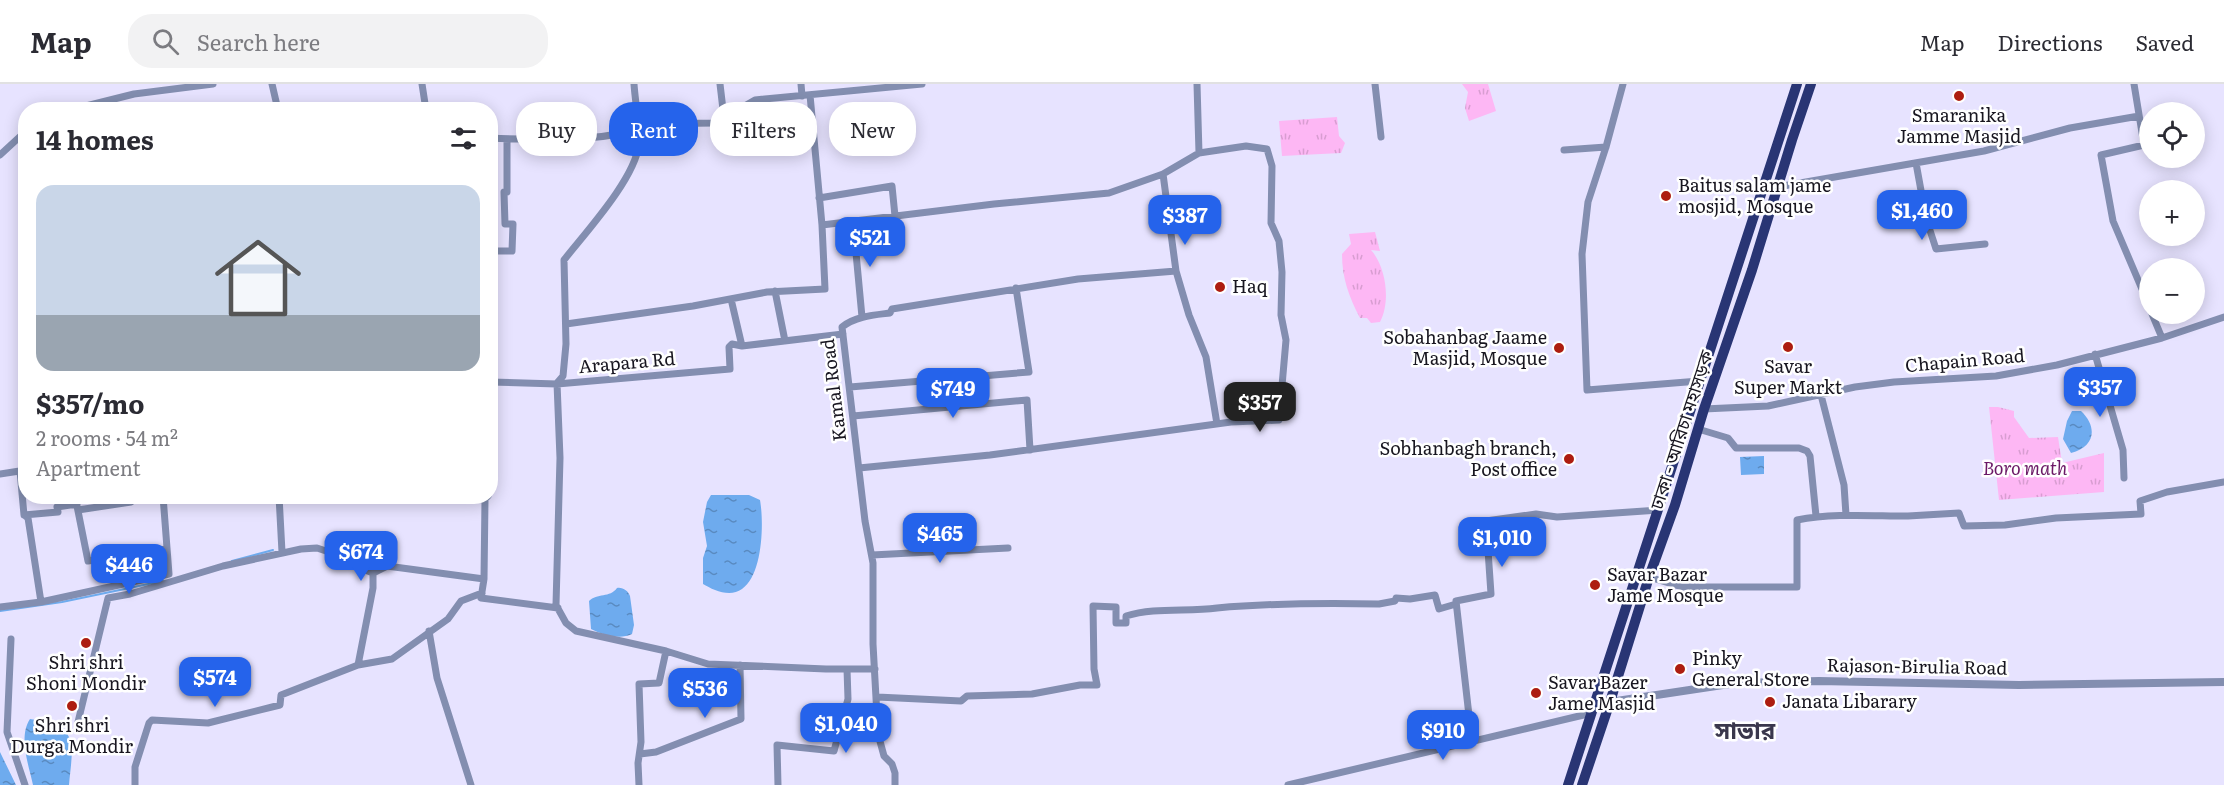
<!DOCTYPE html>
<meta charset="utf-8">
<style>
:root{--surface:#fff;--page:#f2f2f3;--text:#2b2b33;--muted:#7c7c81;--line:#e1e1e2;--accent:#2563eb}
body{margin:0;font-family:Literata,"Noto Sans Bengali",serif;background:var(--page);color:var(--text);height:100vh;display:flex;flex-direction:column;font-size:22px;white-space:nowrap}
*{box-sizing:border-box;margin:0}
p{font-size:20px;color:var(--muted)}
.icon{flex:none;width:33px;height:33px;fill:none;stroke:currentColor;stroke-width:2;stroke-linecap:round;stroke-linejoin:round}
.map{position:relative;flex:1;overflow:hidden}
.side{position:absolute;left:18px;top:18px;width:480px;height:402px;display:flex;flex-direction:column;background:var(--surface);border-radius:24px;box-shadow:0 3px 15px #0003}
.side>*{flex:none}
.top-card{position:absolute;left:516px;top:18px;width:570px;height:54px;display:flex;gap:12px}
.tools{position:absolute;left:2139px;top:18px;display:grid;gap:12px}
.tools a{display:grid;place-items:center;width:66px;height:66px;border-radius:50%;background:var(--surface);box-shadow:0 3px 15px #0003;font-size:30px}
.price{position:absolute;translate:-50% -51px;padding:0 14px;border-radius:12px;background:var(--accent);color:#fff;font-size:20px;line-height:39px;filter:drop-shadow(0 2px 3px #0008)}
.price::after{content:'';position:absolute;left:50%;top:36px;width:18px;height:14px;margin-left:-9px;background:inherit;clip-path:polygon(0 0,100% 0,50% 100%)}
.price.active{background:#222;color:#fff}
ul{padding:0;list-style:none}
li{display:grid;align-content:center;gap:12px;height:318px;padding:0 18px}
li span{display:grid;place-items:center;height:186px;border-radius:18px;color:#555}
li>.icon{margin-inline-start:auto}
span .icon{width:108px;height:108px;fill:#fffc;stroke-width:1}
li b{font-size:26px}
h2{display:flex;justify-content:space-between;align-items:center;height:72px;padding:0 18px;font-size:26px}
.tag{padding:0 21px;border-radius:24px;background:var(--surface);box-shadow:0 3px 15px #0003;font-size:21px;line-height:54px}
.tag.active{background:var(--accent);color:#fff}
header{display:flex;align-items:center;gap:36px;box-sizing:border-box;height:84px;padding:0 30px;background:var(--surface);border-bottom:2px solid var(--line)}
header strong{font-size:28px}
nav{display:flex;gap:33px;margin-inline-start:auto;font-size:21px}
.search{width:420px;height:54px;background:var(--page);display:flex;align-items:center;gap:15px;box-sizing:border-box;padding:0 21px;border-radius:24px;color:var(--muted);font-size:22px}
.map>svg:first-child{display:block}
.park{fill:url(#park-tufts)}
.water{fill:url(#water-ripples)}
.lines{fill:none;stroke-linecap:round;stroke-linejoin:round}
.stream{stroke:#6eabee;stroke-width:2}
.minor{stroke:#838eb0;stroke-width:7}
.tertiary{stroke:#838eb0;stroke-width:8}
.trunk{stroke:#293574;stroke-width:10}
.poi-dot{fill:#ad1d10;stroke:#fff;stroke-width:2}
.labels{text-anchor:middle;stroke-width:5;stroke-linejoin:round;paint-order:stroke}
.poi-label{font-size:18px;fill:#181620;stroke:#fff;text-anchor:start}
.street-label{font-size:18px;fill:#181620;stroke:#fff}
.park-label{font-size:18px;font-style:italic;fill:#6b1866;stroke:#fff}
.district-label{font-size:24px;font-weight:bold;fill:#3a374c;stroke:#fff}
</style>
<header>
<strong>Map</strong>
<div class="search"><svg class="icon" aria-label="search" viewBox="0 0 24 24"><circle cx="10" cy="10" r="6"/><path d="M15 15l6 6"/></svg>Search here</div>
<nav><a>Map</a><a>Directions</a><a>Saved</a></nav>
</header>
<div class="map">
<svg width="2224" height="701" viewBox="0 0 2224 701">
<defs>
<pattern id="park-tufts" width="24" height="20" patternUnits="userSpaceOnUse" patternTransform="scale(1.5)"><rect width="24" height="20" fill="#fdb7f4"/><path d="M3 7l-1-3M5 7V3M7 7l1-3M15 17l-1-3M17 17v-4M19 17l1-3" fill="none" stroke="#d89dd1"/></pattern>
<pattern id="water-ripples" width="26" height="14" patternUnits="userSpaceOnUse" patternTransform="scale(1.5)"><rect width="26" height="14" fill="#6eabee"/><path d="M2 4q2-2 4 0t4 0M15 11q2-2 4 0t4 0" fill="none" stroke="#598ac0"/></pattern>
</defs>
<rect width="100%" height="100%" fill="#e7e3ff"/>
<path class="park" d="M1462,0H1488L1496,27L1469,37L1465,24L1468,8Z
M1337,33L1339,52L1345,59L1341,69L1282,72L1279,37Z
M1375,148L1380,167L1371,166C1386,183 1391,217 1380,238L1371,239L1367,234H1360C1349,213 1342,194 1342,170L1351,160L1349,150Z
M1989,323H1998L2014,327V333L2029,354L2058,353L2062,379L2104,369V408L1999,416Z"/>
<path class="water" d="M2072,327H2081C2098,343 2095,363 2071,369L2063,355L2067,337Z
M1764,372V390L1741,391L1740,373Z
M711,411H749L760,416C764,438 763,491 742,505C730,514 713,506 703,500V474L707,462L703,438L707,418Z
M617,504C623,503 628,507 630,512L634,541L632,550C620,556 603,551 591,545L589,517C597,509 610,514 617,504Z
M30,635C80,643 73,657 69,701H33C29,682 18,653 30,635Z
M0,668L16,701H0Z"/>
<g class="lines">
<path class="stream" d="M232,477L273,466
M0,527L62,518L163,497"/>
<path class="minor" d="M272,0L278,26
M422,0L426,26
M634,0C635,16 640,45 639,60C635,95 586,148 564,176L566,260L563,292L557,299L560,374L556,521L566,539L576,547L666,567L708,580L826,585H875
M720,0L724,34
M801,0L802,12
M1197,0L1199,69L1163,90L1176,187L1189,231L1206,273L1217,340
M1375,0L1381,53
M1623,0L1606,63L1588,118L1582,170L1587,306L1699,297
M2134,0L2144,61L2101,71L2113,137L2150,224
M810,11L822,141
M70,26L134,10L213,0
M637,40L715,39L755,16L922,0
M490,54C538,56 591,58 637,46
M1564,66L1606,63
M0,71L26,47
M1916,79L1926,134L1936,165L1985,160
M1777,103L1984,67L2070,44L2139,32
M819,114L892,102L895,132
M853,137L862,233
M490,167H512L513,140H505L504,108H507V55
M775,207L785,257
M731,215L742,262L843,250
M2152,230L2162,254
M566,240L693,222L767,208L825,205L822,141L994,120L1109,109L1163,90
M2095,270L2123,366L2124,394
M490,298L557,300L730,285L729,263L732,260L742,262
M850,303L1029,288L1016,204
M1821,311L1844,401L1846,431
M1704,325L1768,322L1855,303L1894,298L1996,292L2057,281L2162,254L2224,233
M853,332L1027,316L1030,366
M1698,345L1728,354L1736,364H1799L1807,367L1810,372L1816,432
M859,384L990,371L1231,338L1279,336L1286,256L1281,231L1282,188L1279,157L1271,139L1272,82L1267,65L1246,62L1199,69
M20,387L24,431L28,434L41,518
M0,390L26,386
M75,412L88,477L166,465
M279,412L282,468
M488,412L485,415L484,495L481,514L558,524
M78,426L131,418L130,412
M24,431L58,428L57,423L77,420
M872,471L1008,464
M373,489L387,482L484,495
M1649,493L1682,503H1797V436C1834,429 1871,432 1908,432C1925,431 1942,430 1959,429L1964,442L2005,441L2056,434L2141,430L2140,417L2167,408L2224,398
M0,523L41,518L169,490L163,412
M429,547L437,594L471,701
M11,555L7,648L25,701
M877,613L961,617L967,612L1032,610L1080,601H1097L1094,585L1093,522L1116,523V539H1126V532C1155,523 1187,528 1217,524C1271,519 1325,519 1379,520L1395,517L1396,514L1410,515L1435,511L1439,525L1456,520
M78,638L108,514L130,510L223,482L301,465L317,464L332,469L357,483L373,489V504L358,581
M1472,658L1456,517L1491,510L1486,437L1536,430L1557,433L1659,426
M640,670L656,668L741,635L740,581
M135,701V683L149,639L152,636L208,639L280,621L281,611L358,581L392,575L448,535L461,517L482,509
M639,701L638,679L641,658L639,600L659,599L666,567
M778,701L777,661L834,667L848,615L847,585
M895,701V689L892,680L884,672L878,650L873,560V479L865,437L842,243C856,232 874,231 890,229L892,225L1078,195L1176,187
M1288,701L1592,629"/>
<path class="tertiary" d="M1610,618L1736,599L1819,597L2019,601L2224,598"/>
<path class="trunk" d="M1568,701L1797,0
M1582,701L1610,618L1649,493L1675,421L1704,325L1752,186L1792,56L1811,0"/>
</g>
<g class="poi-dot">
<circle cx="1959" cy="12" r="6"/>
<circle cx="1666" cy="112" r="6"/>
<circle cx="1220" cy="203" r="6"/>
<circle cx="1788" cy="263" r="6"/>
<circle cx="1559" cy="264" r="6"/>
<circle cx="1569" cy="375" r="6"/>
<circle cx="1595" cy="501" r="6"/>
<circle cx="86" cy="559" r="6"/>
<circle cx="1680" cy="585" r="6"/>
<circle cx="1536" cy="609" r="6"/>
<circle cx="1770" cy="618" r="6"/>
<circle cx="72" cy="622" r="6"/>
</g>
<g class="labels">
<g class="poi-label">
<text x="1959" y="38" text-anchor="middle">Smaranika<tspan x="1959" dy="21">Jamme Masjid</tspan></text>
<text x="1678" y="108">Baitus salam jame<tspan x="1678" dy="21">mosjid, Mosque</tspan></text>
<text x="1232" y="209">Haq</text>
<text x="1547" y="260" text-anchor="end">Sobahanbag Jaame<tspan x="1547" dy="21">Masjid, Mosque</tspan></text>
<text x="1788" y="289" text-anchor="middle">Savar<tspan x="1788" dy="21">Super Markt</tspan></text>
<text x="1557" y="371" text-anchor="end">Sobhanbagh branch,<tspan x="1557" dy="21">Post office</tspan></text>
<text x="1607" y="497">Savar Bazar<tspan x="1607" dy="21">Jame Mosque</tspan></text>
<text x="1692" y="581">Pinky<tspan x="1692" dy="21">General Store</tspan></text>
<text x="86" y="585" text-anchor="middle">Shri shri<tspan x="86" dy="21">Shoni Mondir</tspan></text>
<text x="1548" y="605">Savar Bazer<tspan x="1548" dy="21">Jame Masjid</tspan></text>
<text x="1782" y="624">Janata Libarary</text>
<text x="72" y="648" text-anchor="middle">Shri shri<tspan x="72" dy="21">Durga Mondir</tspan></text>
</g>
<g class="street-label">
<text transform="translate(1965 277) rotate(-5)" y="6">Chapain Road</text>
<text transform="translate(627 279) rotate(-5)" y="6">Arapara Rd</text>
<text transform="translate(834 306) rotate(-97)" y="6">Kamal Road</text>
<text transform="translate(1682 346) rotate(-72)" y="6">ঢাকা - আরিচা মহাসড়ক</text>
<text transform="translate(1917 583) rotate(1)" y="6">Rajason-Birulia Road</text>
</g>
<g class="park-label">
<text x="2025" y="391">Boro math</text>
</g>
<g class="district-label">
<text x="1745" y="655">সাভার</text>
</g>
</g>
</svg>
<div class="tools">
<a><svg class="icon" aria-label="locate" viewBox="0 0 24 24"><circle cx="12" cy="12" r="6"/><path d="M12 2v4M12 18v4M2 12h4M18 12h4"/></svg></a>
<a>+</a>
<a>−</a>
</div>
<b class="price" style="left:1922px;top:157px">$1,460</b>
<b class="price" style="left:1185px;top:162px">$387</b>
<b class="price" style="left:870px;top:184px">$521</b>
<b class="price" style="left:2100px;top:334px">$357</b>
<b class="price" style="left:953px;top:335px">$749</b>
<b class="price active" style="left:1260px;top:349px">$357</b>
<b class="price" style="left:940px;top:480px">$465</b>
<b class="price" style="left:1502px;top:484px">$1,010</b>
<b class="price" style="left:361px;top:498px">$674</b>
<b class="price" style="left:129px;top:511px">$446</b>
<b class="price" style="left:215px;top:624px">$574</b>
<b class="price" style="left:705px;top:635px">$536</b>
<b class="price" style="left:846px;top:670px">$1,040</b>
<b class="price" style="left:1443px;top:677px">$910</b>
<div class="top-card">
<a class="tag">Buy</a>
<a class="tag active">Rent</a>
<a class="tag">Filters</a>
<a class="tag">New</a>
</div>
<section class="side">
<h2>14 homes<svg class="icon" aria-label="filters" viewBox="0 0 24 24"><path d="M4 7h16M4 17h16"/><circle cx="9" cy="7" r="2"/><circle cx="15" cy="17" r="2"/></svg></h2>
<ul>
<li><span style="background:linear-gradient(#c9d6e8 70%,#9aa5b1 0)"><svg class="icon" aria-label="home" viewBox="0 0 24 24"><path d="M3 11l9-7 9 7M6 9v11h12V9"/></svg></span><div><b>$357/mo</b><p>2 rooms · 54 m²</p><p>Apartment</p></div></li>
</ul>
</section>
</div>
